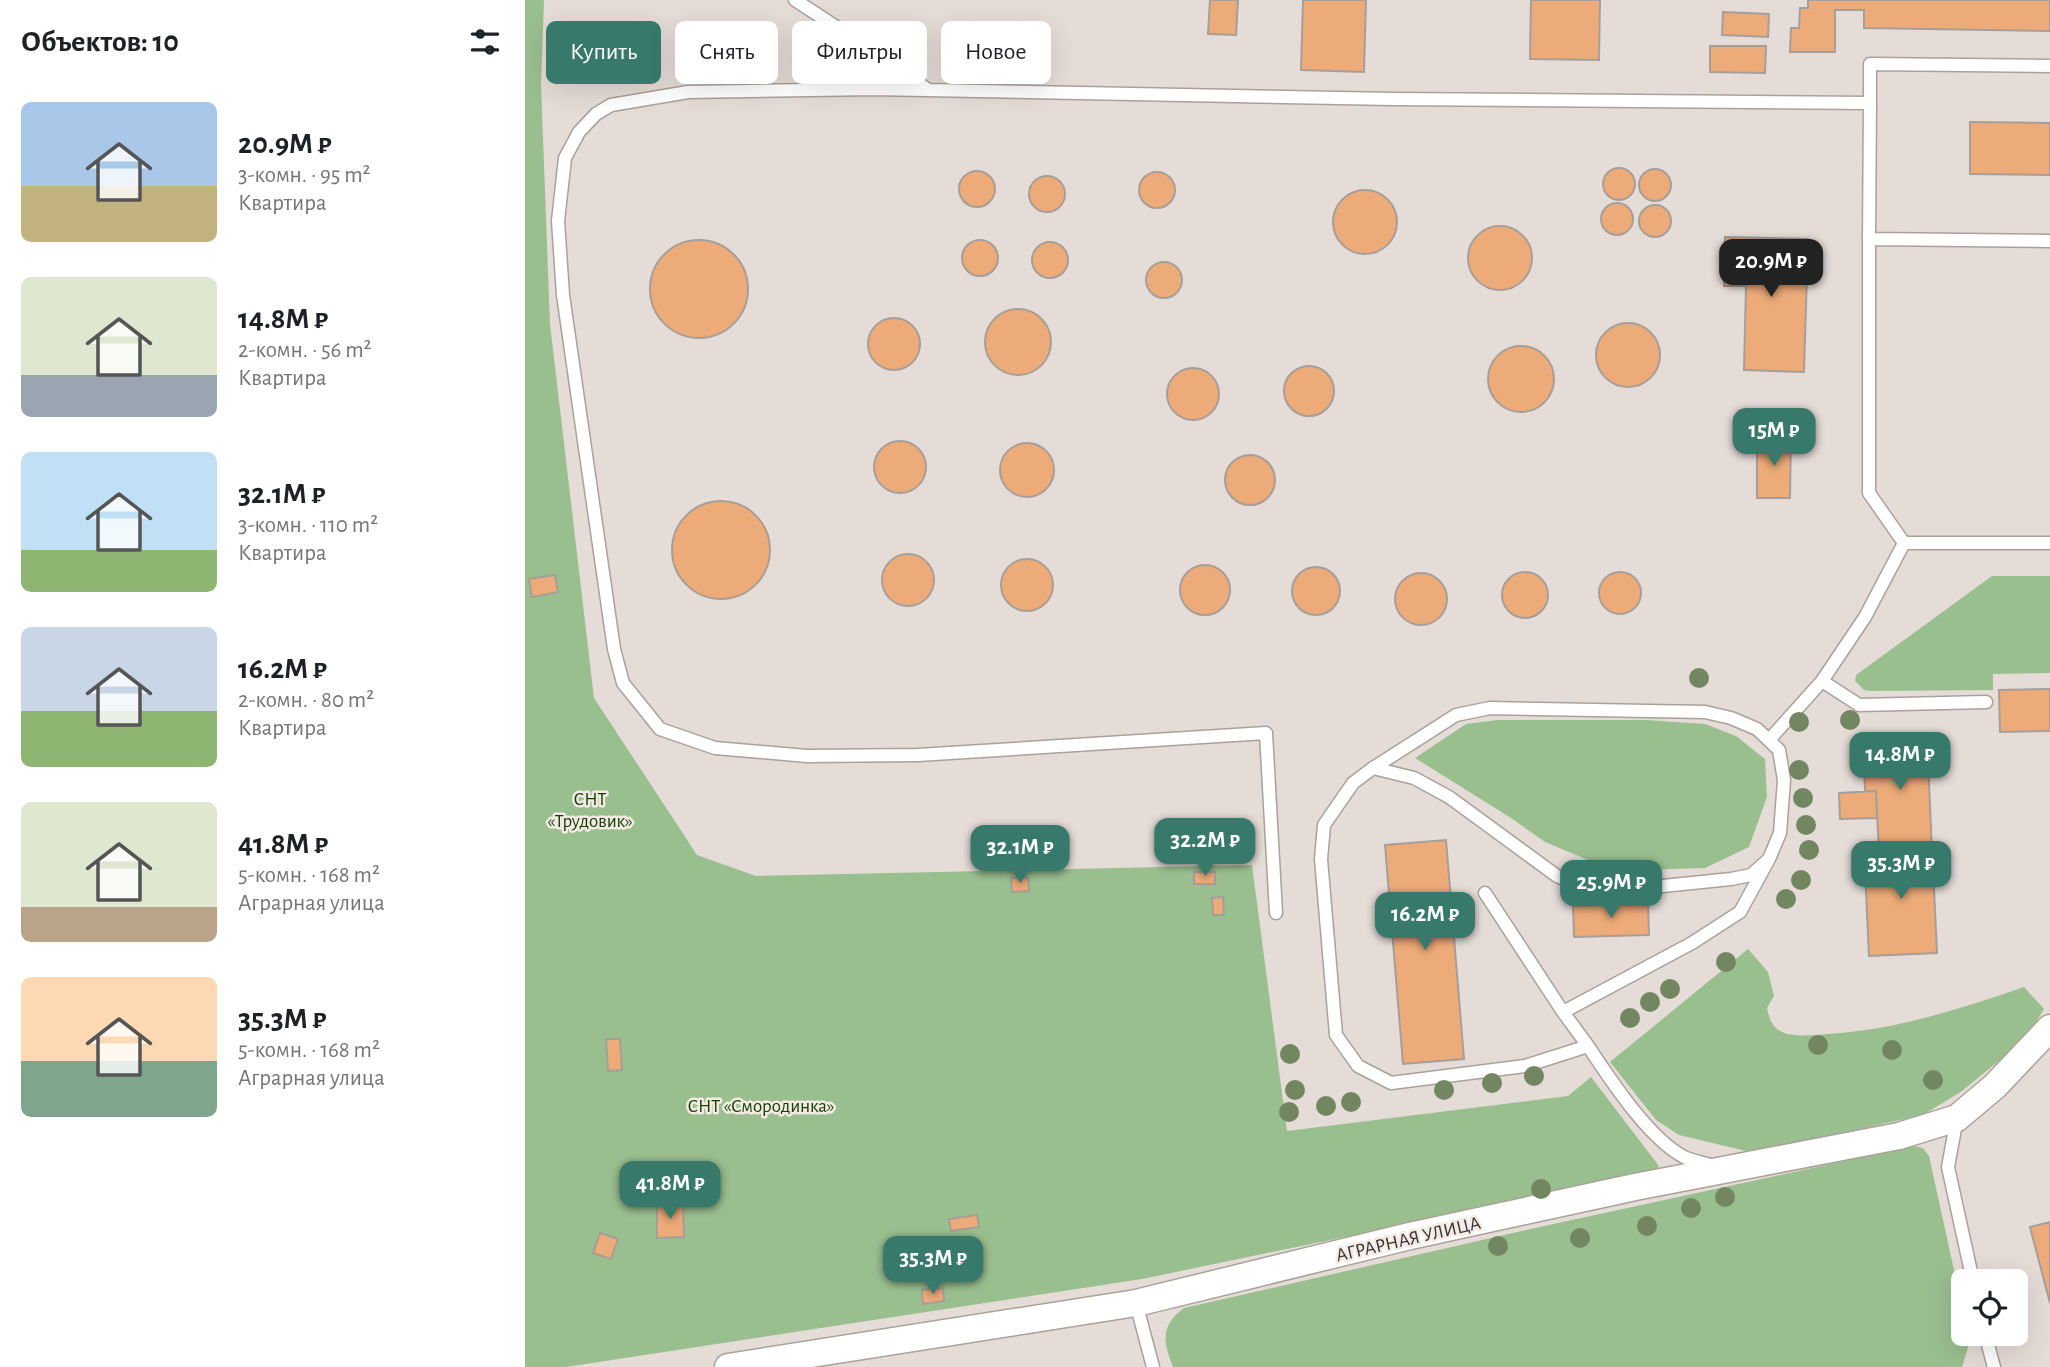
<!DOCTYPE html>
<html lang="ru">
<meta charset="utf-8">
<style>
:root{--surface:#fff;--page:#f2f2f2;--text:#202124;--muted:#757577;--accent:#37796b}
body{margin:0;font-family:"Alegreya Sans",sans-serif;background:var(--page);color:var(--text);height:100vh;display:flex;flex-direction:column;font-size:26px;white-space:nowrap}
*{box-sizing:border-box;margin:0}
p{font-size:23px;color:var(--muted)}
.icon{flex:none;width:38px;height:38px;fill:none;stroke:currentColor;stroke-width:2;stroke-linecap:round;stroke-linejoin:round}
.map{position:relative;flex:1;overflow:hidden}
.details{display:flex;flex-direction:column;background:var(--surface);width:525px}
.details>*{flex:none}
.hud{position:absolute;left:21px;top:21px;width:665px;height:63px;display:flex;gap:14px}
.tools{position:absolute;left:1426px;top:1269px;display:grid;gap:14px}
.tools a{display:grid;place-items:center;width:77px;height:77px;border-radius:10px;background:var(--surface);box-shadow:0 7px 28px #0002;font-size:35px}
.price{position:absolute;translate:-50% -60px;padding:0 16px;border-radius:14px;background:var(--accent);color:#fff;font-size:23px;line-height:46px;filter:drop-shadow(0 2px 4px #0008)}
.price::after{content:'';position:absolute;left:50%;top:42px;width:21px;height:16px;margin-left:-10px;background:inherit;clip-path:polygon(0 0,100% 0,50% 100%)}
.price.active{background:#222;color:#fff}
ul{padding:0;list-style:none}
li{display:flex;align-items:center;gap:21px;height:175px;padding:0 21px}
li span{display:grid;place-items:center;flex:none;width:196px;height:140px;border-radius:10px;color:#555}
li>.icon{margin-inline-start:auto}
span .icon{width:84px;height:84px;fill:#fffc;stroke-width:1}
li b{font-size:30px}
h2{display:flex;justify-content:space-between;align-items:center;height:84px;padding:0 21px;font-size:30px}
.tag{padding:0 24px;border-radius:10px;background:var(--surface);box-shadow:0 7px 28px #0002;font-size:24px;line-height:63px}
.tag.active{background:var(--accent);color:#fff}
main{display:flex;flex:1;min-height:0}
.map>svg:first-child{display:block}
.green{fill:#9abf8f}
.building{fill:#edab79;stroke:#a69e98;stroke-width:2}
.lines{fill:none;stroke-linecap:round;stroke-linejoin:round}
.service-casing{stroke:#aaa19b;stroke-width:15}
.minor-casing{stroke:#aaa19b;stroke-width:29}
.service{stroke:#fff;stroke-width:12}
.minor{stroke:#fff;stroke-width:26}
.tree{fill:#728761}
.labels{text-anchor:middle;stroke-width:5;stroke-linejoin:round;paint-order:stroke}
.park-label{font-size:19px;fill:#134100;stroke:#f3eae4}
.street-label{font-size:19px;fill:#35312f;stroke:#f3eae4}
</style>
<main>
<section class="details">
<h2>Объектов: 10<svg class="icon" aria-label="filters" viewBox="0 0 24 24"><path d="M4 7h16M4 17h16"/><circle cx="9" cy="7" r="2"/><circle cx="15" cy="17" r="2"/></svg></h2>
<ul>
<li><span style="background:linear-gradient(#a9c7e8 60%,#c2b280 0)"><svg class="icon" aria-label="home" viewBox="0 0 24 24"><path d="M3 11l9-7 9 7M6 9v11h12V9"/></svg></span><div><b>20.9M ₽</b><p>3-комн. · 95 m²</p><p>Квартира</p></div></li>
<li><span style="background:linear-gradient(#dfe7d0 70%,#9aa5b1 0)"><svg class="icon" aria-label="home" viewBox="0 0 24 24"><path d="M3 11l9-7 9 7M6 9v11h12V9"/></svg></span><div><b>14.8M ₽</b><p>2-комн. · 56 m²</p><p>Квартира</p></div></li>
<li><span style="background:linear-gradient(#bfe0f5 70%,#8fb573 0)"><svg class="icon" aria-label="home" viewBox="0 0 24 24"><path d="M3 11l9-7 9 7M6 9v11h12V9"/></svg></span><div><b>32.1M ₽</b><p>3-комн. · 110 m²</p><p>Квартира</p></div></li>
<li><span style="background:linear-gradient(#c9d6e8 60%,#8fb573 0)"><svg class="icon" aria-label="home" viewBox="0 0 24 24"><path d="M3 11l9-7 9 7M6 9v11h12V9"/></svg></span><div><b>16.2M ₽</b><p>2-комн. · 80 m²</p><p>Квартира</p></div></li>
<li><span style="background:linear-gradient(#dfe7d0 75%,#b9a48a 0)"><svg class="icon" aria-label="home" viewBox="0 0 24 24"><path d="M3 11l9-7 9 7M6 9v11h12V9"/></svg></span><div><b>41.8M ₽</b><p>5-комн. · 168 m²</p><p>Аграрная улица</p></div></li>
<li><span style="background:linear-gradient(#ffd9b3 60%,#7fa58c 0)"><svg class="icon" aria-label="home" viewBox="0 0 24 24"><path d="M3 11l9-7 9 7M6 9v11h12V9"/></svg></span><div><b>35.3M ₽</b><p>5-комн. · 168 m²</p><p>Аграрная улица</p></div></li>
</ul>
</section>
<div class="map">
<svg width="1525" height="1367" viewBox="0 0 1525 1367">
<rect width="100%" height="100%" fill="#e6dcd7"/>
<path class="green" d="M0,0H19L16,85L25,324L69,698L172,855L231,876L727,865L762,1131L1043,1096L1066,1077L1134,1166L1127,1175L984,1203L617,1279L41,1367H0Z
M1467,576H1525V673L1468,674V690L1346,691L1339,690L1330,681L1331,675Z
M972,720H1121L1180,724L1211,736L1240,759L1242,797L1224,847L1180,868L1114,870L1063,860L1020,842L986,818L890,758L941,724Z
M1223,949L1243,972L1249,996L1242,1008C1244,1017 1246,1025 1255,1031C1268,1038 1288,1035 1302,1034C1371,1030 1435,1009 1499,987L1519,1009L1511,1022L1476,1059L1437,1091L1398,1115L1253,1147L1221,1151L1154,1135L1131,1120L1085,1062Z
M1389,1146L1398,1148L1404,1156L1438,1311V1334H1444L1445,1341L1437,1367H648C638,1341 635,1326 659,1308L1010,1228Z"/>
<path class="building" d="M685,0H713L711,35L683,34Z
M778,0H841L839,72L776,70Z
M1006,0H1075L1074,60L1005,59Z
M1283,0H1525V31L1339,28V10H1310V52H1265L1266,28H1274L1275,8H1283Z
M1198,12L1244,14L1243,37L1197,35Z
M1185,46H1241L1240,73L1185,72Z
M1445,122L1525,123V175L1445,174Z
M1078 184a16 16 0 1 1 32 0a16 16 0 1 1-32 0Z
M1114 185a16 16 0 1 1 32 0a16 16 0 1 1-32 0Z
M434 189a18 18 0 1 1 36 0a18 18 0 1 1-36 0Z
M614 190a18 18 0 1 1 36 0a18 18 0 1 1-36 0Z
M504 194a18 18 0 1 1 36 0a18 18 0 1 1-36 0Z
M808 222a32 32 0 1 1 64 0a32 32 0 1 1-64 0Z
M1076 219a16 16 0 1 1 32 0a16 16 0 1 1-32 0Z
M1114 221a16 16 0 1 1 32 0a16 16 0 1 1-32 0Z
M943 258a32 32 0 1 1 64 0a32 32 0 1 1-64 0Z
M1200,237L1283,239L1279,372L1219,370L1221,286H1199Z
M437 258a18 18 0 1 1 36 0a18 18 0 1 1-36 0Z
M125 289a49 49 0 1 1 98 0a49 49 0 1 1-98 0Z
M507 260a18 18 0 1 1 36 0a18 18 0 1 1-36 0Z
M621 280a18 18 0 1 1 36 0a18 18 0 1 1-36 0Z
M460 342a33 33 0 1 1 66 0a33 33 0 1 1-66 0Z
M343 344a26 26 0 1 1 52 0a26 26 0 1 1-52 0Z
M1071 355a32 32 0 1 1 64 0a32 32 0 1 1-64 0Z
M963 379a33 33 0 1 1 66 0a33 33 0 1 1-66 0Z
M759 391a25 25 0 1 1 50 0a25 25 0 1 1-50 0Z
M642 394a26 26 0 1 1 52 0a26 26 0 1 1-52 0Z
M1232,438H1266L1265,498H1232Z
M349 467a26 26 0 1 1 52 0a26 26 0 1 1-52 0Z
M475 470a27 27 0 1 1 54 0a27 27 0 1 1-54 0Z
M700 480a25 25 0 1 1 50 0a25 25 0 1 1-50 0Z
M147 550a49 49 0 1 1 98 0a49 49 0 1 1-98 0Z
M357 580a26 26 0 1 1 52 0a26 26 0 1 1-52 0Z
M476 585a26 26 0 1 1 52 0a26 26 0 1 1-52 0Z
M655 590a25 25 0 1 1 50 0a25 25 0 1 1-50 0Z
M767 591a24 24 0 1 1 48 0a24 24 0 1 1-48 0Z
M977 595a23 23 0 1 1 46 0a23 23 0 1 1-46 0Z
M1074 593a21 21 0 1 1 42 0a21 21 0 1 1-42 0Z
M870 599a26 26 0 1 1 52 0a26 26 0 1 1-52 0Z
M30,575L33,592L7,597L4,579Z
M1525,689V731L1475,732L1474,690Z
M1402,735L1407,852L1388,853V863L1373,864L1372,853L1354,854L1351,791H1340L1338,738Z
M1402,735L1407,852L1354,854L1351,791H1340L1338,738Z
M1351,791L1352,818L1315,819L1314,793Z
M921,840L939,1059L878,1064L860,845Z
M1407,846L1412,953L1344,956L1339,849Z
M669,872H690V884H669Z
M486,878H503L504,891L487,892Z
M698,897L699,915H688L687,898Z
M1123,904L1124,935L1049,937L1048,906Z
M81,1039H95L97,1070L83,1071Z
M158,1204L159,1237L132,1238V1205Z
M452,1215L454,1227L426,1231L424,1219Z
M1525,1222V1303L1505,1227Z
M75,1233L93,1239L86,1259L68,1253Z
M418,1288L419,1301L398,1304L397,1290Z"/>
<g class="lines">
<g class="service-casing">
<path id="service" d="M270,0L371,66L403,90
M1345,103V64L1525,66
M1525,241L1344,239V493L1379,543H1525
M1297,681L1334,705L1461,702
M1245,739L1297,681L1340,617L1379,543
M848,768L931,715L965,708L1180,712L1206,718L1232,729L1254,750L1259,780L1255,833L1244,859L1215,912L1167,943L1038,1012L1063,1046
M960,893L1038,1012
M751,913L741,733L393,755L282,756L190,748L135,729L98,683L89,649L38,295L33,221L40,158L54,132L71,114L86,105L163,92L348,89L868,99L1345,103L1344,239
M1432,1118L1423,1167L1448,1281
M1188,1166C1179,1163 1170,1161 1161,1158C1125,1141 1085,1079 1063,1046L1000,1066L866,1083L833,1066L811,1035L796,859L799,825L828,783L848,768L889,778L924,797L1032,876L1063,889L1099,890L1206,879L1226,875L1244,859
M611,1303L628,1367
M1460,1334L1469,1367"/>
</g>
<g class="minor-casing">
<path id="minor" d="M203,1367L611,1303L885,1236L1110,1187L1374,1136L1432,1118L1470,1086L1525,1028"/>
</g>
<use href="#service" class="service"/>
<use href="#minor" class="minor"/>
</g>
<g class="tree">
<circle cx="1174" cy="678" r="10"/>
<circle cx="1325" cy="720" r="10"/>
<circle cx="1274" cy="722" r="10"/>
<circle cx="1274" cy="770" r="10"/>
<circle cx="1278" cy="798" r="10"/>
<circle cx="1281" cy="825" r="10"/>
<circle cx="1284" cy="850" r="10"/>
<circle cx="1276" cy="880" r="10"/>
<circle cx="1261" cy="899" r="10"/>
<circle cx="1201" cy="962" r="10"/>
<circle cx="1145" cy="989" r="10"/>
<circle cx="1125" cy="1002" r="10"/>
<circle cx="1105" cy="1018" r="10"/>
<circle cx="1293" cy="1045" r="10"/>
<circle cx="1367" cy="1050" r="10"/>
<circle cx="765" cy="1054" r="10"/>
<circle cx="1009" cy="1076" r="10"/>
<circle cx="1408" cy="1080" r="10"/>
<circle cx="967" cy="1083" r="10"/>
<circle cx="770" cy="1090" r="10"/>
<circle cx="919" cy="1090" r="10"/>
<circle cx="826" cy="1102" r="10"/>
<circle cx="801" cy="1106" r="10"/>
<circle cx="764" cy="1112" r="10"/>
<circle cx="1016" cy="1189" r="10"/>
<circle cx="1200" cy="1197" r="10"/>
<circle cx="1166" cy="1208" r="10"/>
<circle cx="1122" cy="1226" r="10"/>
<circle cx="1055" cy="1238" r="10"/>
<circle cx="973" cy="1246" r="10"/>
</g>
<g class="labels">
<g class="park-label">
<text x="65" y="805">СНТ<tspan x="65" dy="22">«Трудовик»</tspan></text>
<text x="236" y="1112">СНТ «Смородинка»</text>
</g>
<g class="street-label">
<text transform="translate(883 1238) rotate(-13)" y="7">АГРАРНАЯ УЛИЦА</text>
</g>
</g>
</svg>
<div class="tools">
<a><svg class="icon" aria-label="locate" viewBox="0 0 24 24"><circle cx="12" cy="12" r="6"/><path d="M12 2v4M12 18v4M2 12h4M18 12h4"/></svg></a>
</div>
<b class="price active" style="left:1246px;top:299px">20.9M ₽</b>
<b class="price" style="left:1249px;top:468px">15M ₽</b>
<b class="price" style="left:1375px;top:792px">14.8M ₽</b>
<b class="price" style="left:680px;top:878px">32.2M ₽</b>
<b class="price" style="left:495px;top:885px">32.1M ₽</b>
<b class="price" style="left:1376px;top:901px">35.3M ₽</b>
<b class="price" style="left:1086px;top:920px">25.9M ₽</b>
<b class="price" style="left:900px;top:952px">16.2M ₽</b>
<b class="price" style="left:145px;top:1221px">41.8M ₽</b>
<b class="price" style="left:408px;top:1296px">35.3M ₽</b>
<div class="hud">
<a class="tag active">Купить</a>
<a class="tag">Снять</a>
<a class="tag">Фильтры</a>
<a class="tag">Новое</a>
</div>
</div>
</main>
